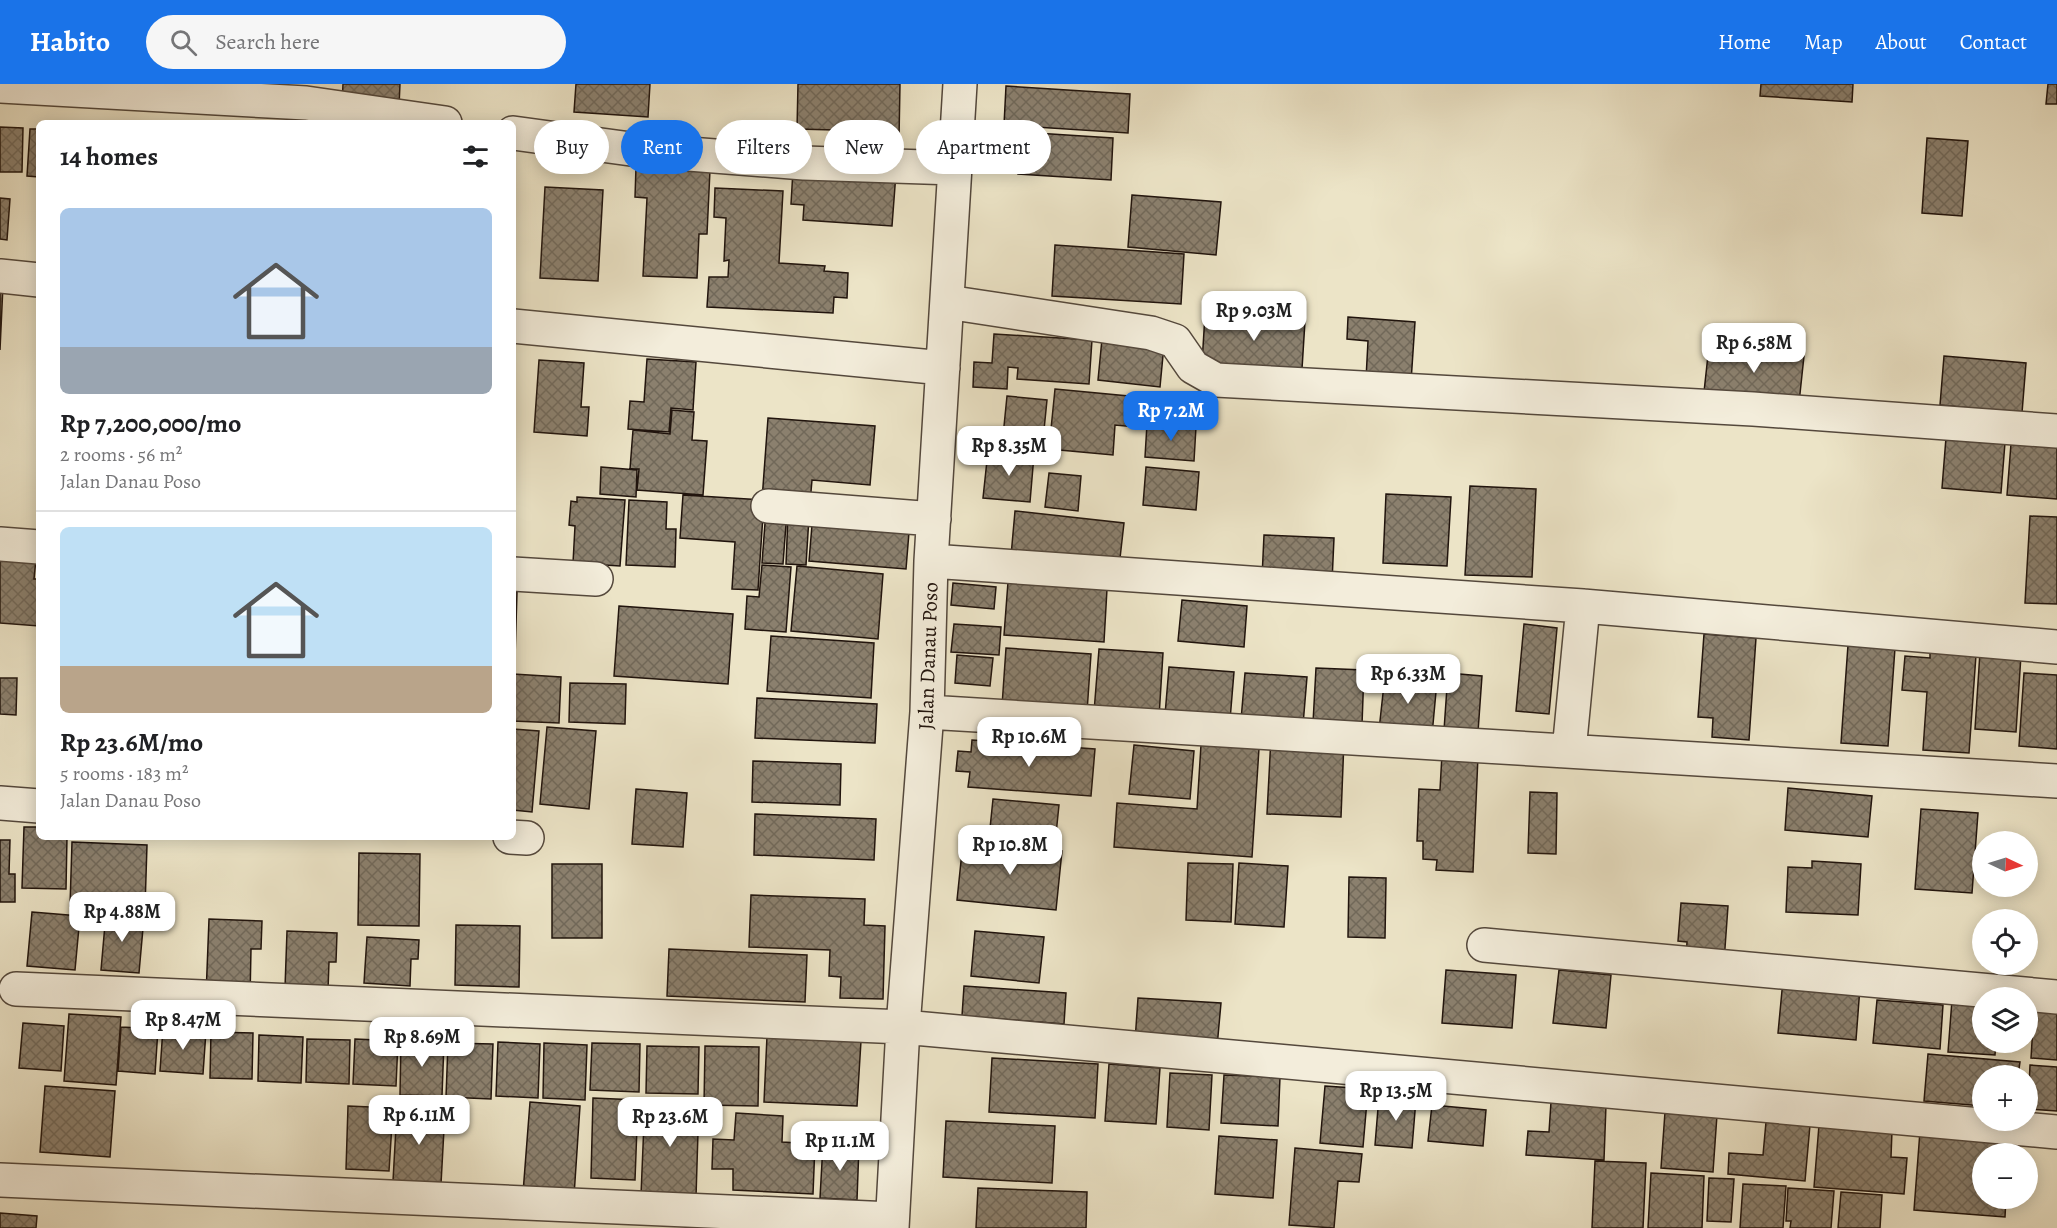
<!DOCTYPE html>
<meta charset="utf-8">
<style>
:root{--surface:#fff;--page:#f6f6f6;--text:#202124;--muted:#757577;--line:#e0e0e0;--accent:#1a73e8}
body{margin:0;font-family:Alegreya,serif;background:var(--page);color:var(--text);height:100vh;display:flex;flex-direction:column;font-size:22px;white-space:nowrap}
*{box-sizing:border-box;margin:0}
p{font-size:20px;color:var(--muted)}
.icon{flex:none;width:33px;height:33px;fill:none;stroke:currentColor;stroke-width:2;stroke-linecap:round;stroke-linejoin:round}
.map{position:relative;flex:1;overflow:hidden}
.details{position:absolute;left:36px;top:36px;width:480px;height:720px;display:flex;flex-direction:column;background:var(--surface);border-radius:9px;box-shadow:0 3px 15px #0003}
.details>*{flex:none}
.banner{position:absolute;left:534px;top:36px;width:570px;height:54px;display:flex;gap:12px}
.needle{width:39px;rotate:94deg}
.fabs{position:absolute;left:1972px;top:747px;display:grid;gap:12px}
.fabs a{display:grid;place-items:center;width:66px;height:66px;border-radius:50%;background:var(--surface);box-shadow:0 3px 15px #0003;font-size:30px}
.price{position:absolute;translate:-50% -51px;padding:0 14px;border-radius:12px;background:#fff;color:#222;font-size:20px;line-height:39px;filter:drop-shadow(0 2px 3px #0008)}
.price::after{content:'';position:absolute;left:50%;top:36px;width:18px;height:14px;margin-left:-9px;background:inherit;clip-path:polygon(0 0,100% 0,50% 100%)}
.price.current{background:var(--accent);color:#fff}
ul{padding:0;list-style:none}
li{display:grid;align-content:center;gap:12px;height:318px;padding:0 24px}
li+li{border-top:2px solid var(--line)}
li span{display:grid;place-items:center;height:186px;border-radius:9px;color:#555}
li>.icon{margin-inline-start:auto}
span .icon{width:108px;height:108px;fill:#fffc;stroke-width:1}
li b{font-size:26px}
h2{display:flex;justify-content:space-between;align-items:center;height:72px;padding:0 24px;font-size:26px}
.tag{padding:0 21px;border-radius:27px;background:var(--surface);box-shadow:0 3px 15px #0003;font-size:21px;line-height:54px}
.tag.current{background:var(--accent);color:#fff}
header{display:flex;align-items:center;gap:36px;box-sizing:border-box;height:84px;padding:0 30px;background:var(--accent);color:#fff}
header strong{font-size:28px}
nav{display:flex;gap:33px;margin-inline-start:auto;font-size:21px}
.search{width:420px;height:54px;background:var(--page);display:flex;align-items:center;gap:15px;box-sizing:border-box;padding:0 21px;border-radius:33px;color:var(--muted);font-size:22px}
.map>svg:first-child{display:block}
.building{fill:url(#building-cross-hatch);stroke:#21140d;stroke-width:1.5}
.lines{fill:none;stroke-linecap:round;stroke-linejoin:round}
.minor-casing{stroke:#54483c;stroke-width:36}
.minor{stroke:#f3eddb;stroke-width:33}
.labels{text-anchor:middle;stroke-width:4.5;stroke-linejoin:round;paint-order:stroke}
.street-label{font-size:21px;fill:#21140d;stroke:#f3eddb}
</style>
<header>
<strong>Habito</strong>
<div class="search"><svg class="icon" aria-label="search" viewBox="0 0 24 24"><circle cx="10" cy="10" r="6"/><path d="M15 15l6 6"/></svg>Search here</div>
<nav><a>Home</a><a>Map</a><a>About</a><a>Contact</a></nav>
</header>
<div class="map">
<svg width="2057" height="1144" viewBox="0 0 2057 1144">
<defs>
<pattern id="building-cross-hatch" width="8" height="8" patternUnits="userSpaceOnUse" patternTransform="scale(1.5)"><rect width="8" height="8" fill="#8b806e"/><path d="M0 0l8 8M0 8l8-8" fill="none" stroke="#716859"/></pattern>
</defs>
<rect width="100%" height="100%" fill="#ece4c7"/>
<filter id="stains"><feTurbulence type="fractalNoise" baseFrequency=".00333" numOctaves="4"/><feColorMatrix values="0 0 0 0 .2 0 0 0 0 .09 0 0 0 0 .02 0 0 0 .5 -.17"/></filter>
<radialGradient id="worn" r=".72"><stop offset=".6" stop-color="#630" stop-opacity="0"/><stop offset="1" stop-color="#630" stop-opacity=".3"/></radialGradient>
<path class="building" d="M343,0H400L399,22L342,20Z
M576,0H650L648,33L574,28Z
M798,0H900L899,54H873V47L797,45Z
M1761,0H1853L1852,18L1760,12Z
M2048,0H2057V20H2046Z
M1006,2L1130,10L1128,49L1004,41Z
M0,43L23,44L22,88H0Z
M30,45H39V93L27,92Z
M1020,48L1113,54L1111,96L1018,90Z
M1927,54L1968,57L1962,132L1922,129Z
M636,83L710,86L707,150H699L697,194L643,192L647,114L635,113Z
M793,86L896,89L892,142L803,136L804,121L791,120Z
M545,103L603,106L598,197L540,194Z
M715,104L783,107L779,179L825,182L824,187L848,189L847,214L834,213L833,229L707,223L709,193H728L729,176L724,177L726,134L714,133Z
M1132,111L1221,118L1216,171L1128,163Z
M0,114L10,115L7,156L0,155Z
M1055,161L1184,170L1181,220L1052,212Z
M0,200L3,201L0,266Z
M1205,231L1305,237L1302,285L1202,279Z
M1348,233L1415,238L1411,298L1366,295L1368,257L1347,255Z
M994,250L1092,256L1089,300L1017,295L1018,284L1008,283L1007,305L973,303L974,278L992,279Z
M1102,255L1164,261L1160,303L1098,296Z
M1709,262L1804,272L1799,319L1704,308Z
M1944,272L2026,279L2022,329L1940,321Z
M647,275L696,278L693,326L671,324L669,348L628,345L630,317L644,318Z
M539,276L584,279L581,323H589L587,352L534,348Z
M1055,305L1139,313L1136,343L1115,341L1113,371L1049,365Z
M1007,312L1047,316L1043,356L1003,352Z
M672,326L694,328L692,356L707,357L703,411L637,406L639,385H630L633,346L670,350Z
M768,334L875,342L870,401L812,396L810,419L762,416Z
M1147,340L1196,343L1194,377L1145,373Z
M1947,341L2006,346L2001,409L1942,404Z
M2012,347L2057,351V415L2007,411Z
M988,367L1034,371L1030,418L983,414Z
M601,383L637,386L636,413L600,410Z
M1146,383L1199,388L1196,426L1143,421Z
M1049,389L1081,392L1078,427L1045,423Z
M1470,402L1536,405L1532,493L1465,491Z
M1386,410L1451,413L1447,482L1383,479Z
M683,411L764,416L758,506L732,505L735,458L680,454Z
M577,413L625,416L620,482L573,479L575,442L569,441L571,417L577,418Z
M629,416L667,418L666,445H676L675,483L626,481Z
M766,426L787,427L783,480L762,479Z
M1015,427L1124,439L1119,483L1011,472Z
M813,429L910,436L906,485L809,477Z
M788,431L809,433L806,481L786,480Z
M2030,432L2057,433V520L2025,519Z
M1264,451L1334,454L1332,498L1262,494Z
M0,473L36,475L34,495H39V542L0,539Z
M762,481L791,483L786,548L745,545L747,512L759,513Z
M797,482L883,490L878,555L791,547Z
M1008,498L1107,505L1104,558L1004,551Z
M953,499L996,503L994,525L951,521Z
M513,508H517L515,574H513Z
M1182,516L1247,522L1244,563L1178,557Z
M619,522L733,530L728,600L614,592Z
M954,540L1001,543L999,571L951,568Z
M1524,540L1557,544L1549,630L1516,627Z
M1704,550L1756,554L1749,656L1712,653L1713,634L1698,633Z
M771,552L874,559L871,614L767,607Z
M1848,561L1895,564L1888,662L1841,659Z
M1006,564L1091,570L1087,628L1002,622Z
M1099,565L1163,569L1159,633L1094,628Z
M1930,568L1976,571L1969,669L1923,666L1927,608L1902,606L1905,572L1930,574Z
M1980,568L2021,571L2016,648L1975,645Z
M957,571L993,574L990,602L955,599Z
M1169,583L1234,588L1230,636L1165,631Z
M1316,584L1364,586L1362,641L1313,639Z
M1245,589L1307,593L1303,641L1241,636Z
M1448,589L1482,592L1478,648L1444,646Z
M2024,589L2057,591V665L2019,662Z
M513,590L561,593L559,639L513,637Z
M1385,591L1437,597L1432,651L1379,646Z
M0,594H17L16,631L0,630Z
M570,599L626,600L625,640L569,638Z
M757,614L877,620L875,659L755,654Z
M547,643L596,647L589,725L540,720Z
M513,645L539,647L532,728L513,726Z
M1202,645L1260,649L1252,773L1114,763L1117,719L1197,725Z
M1271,653L1344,656L1341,733L1267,730Z
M972,656L1095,665L1091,712L968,703L970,688L956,687L958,667L971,668Z
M1134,661L1194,667L1190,715L1129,710Z
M1442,670L1478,672L1473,788L1436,786L1437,776L1423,775V757H1417L1419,705L1440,706Z
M753,677L841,680L840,721L752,718Z
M1788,704L1872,712L1868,753L1785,746Z
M636,705L687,709L683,763L632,760Z
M1530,708L1557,709L1556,770L1528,769Z
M993,715L1059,721L1055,760L989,754Z
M1921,725L1978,729L1972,809L1915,805Z
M755,730L876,735L874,776L754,771Z
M24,743H39V753H67L66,805L22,804Z
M0,756H10L9,790H15V818H0Z
M72,758L147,761L145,824L70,822Z
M963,758L1062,767L1056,826L957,816Z
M359,769L420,770L419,842L358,841Z
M1812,777L1861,780L1858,831L1786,828L1788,783L1812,784Z
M1188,779L1233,780L1231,838L1186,836Z
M1239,779L1288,782L1284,843L1235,840Z
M552,780H602V854H552Z
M1349,793L1386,794L1385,854L1348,853Z
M751,811L865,815L864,841L885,842L883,915L840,914L841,893L829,892L830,866L749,863Z
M1681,819L1728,822L1724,878L1686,876L1687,858L1678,857Z
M32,828L80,832L75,886L27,882Z
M106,829L144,833L139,889L101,886Z
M209,835L262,837L261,865H251L250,914L206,912Z
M456,841L520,842L519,903L455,901Z
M287,847L337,849L336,878H329L328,906L285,904Z
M975,847L1044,853L1039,899L971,892Z
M367,853L419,856L418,875H411L410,902L364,899Z
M669,865L807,871L805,918L667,912Z
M1446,886L1516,891L1512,944L1442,939Z
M1559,886L1611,891L1606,944L1553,939Z
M1783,896L1860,903L1856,956L1778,949Z
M964,902L1066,909L1064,940L962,932Z
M1138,914L1221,919L1217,963L1135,957Z
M1877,916L1943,921L1940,965L1873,959Z
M1952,916L1983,918V958H1996L1995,971L1948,968Z
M2034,926L2057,928V976L2031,974Z
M69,930L121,933L116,1001L64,997Z
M23,939L64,942L61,987L19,984Z
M121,943L158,945L155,990L118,987Z
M163,944L206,947L203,990L160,987Z
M211,948L253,949L252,995L210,994Z
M259,951L303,953L301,999L258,997Z
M767,952L861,957L857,1022L764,1018Z
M307,955L350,956L349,1000L306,998Z
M355,955L398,957L396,1002L353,1000Z
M401,956L444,958L442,1012L400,1011Z
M498,958L540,960L538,1014L496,1012Z
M448,959L493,960L491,1015L446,1013Z
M544,959L587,961L585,1016L543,1014Z
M592,959L640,960L639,1008L590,1006Z
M647,962L699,963L698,1010L646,1009Z
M705,962L759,963L758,1022L704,1021Z
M1928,970L2020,978L2018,992H1983V1022L1924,1017Z
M992,974L1098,980L1095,1034L989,1028Z
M1109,980L1160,984L1156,1040L1105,1037Z
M2030,981L2057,983V1027L2028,1025Z
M1170,989L1212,991L1209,1046L1167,1043Z
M1224,991L1280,993L1278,1042L1221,1039Z
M45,1002L115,1007L110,1073L40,1068Z
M1325,1002L1368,1005L1363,1063L1320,1059Z
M1379,1012L1416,1015L1412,1064L1375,1061Z
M593,1014L638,1016L635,1096L591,1094Z
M645,1014L699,1016L696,1113L641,1111Z
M530,1018L580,1022L574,1112L523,1109Z
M1551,1018L1606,1021L1604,1076L1526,1071L1528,1047L1549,1048Z
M1432,1021L1486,1026L1483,1062L1428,1057Z
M348,1022L393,1024L389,1087L346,1085Z
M397,1025L445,1027L441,1100L393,1097Z
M1665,1028L1717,1031L1713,1088L1661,1084Z
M736,1029L783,1032L782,1058L815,1060L813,1110L733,1106V1085H712L713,1055L734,1056Z
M946,1037L1055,1042L1052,1099L943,1093Z
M1766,1038L1810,1041L1805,1097L1728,1090L1729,1069L1763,1071Z
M1819,1041L1892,1047L1891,1073L1907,1074L1904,1110L1814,1103Z
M1920,1047L2011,1055L2010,1070H1983V1114H2006L2005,1133L1914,1126Z
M1219,1052L1277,1056L1273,1114L1215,1110Z
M823,1060L859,1061L857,1116L820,1114Z
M1295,1064L1362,1070L1359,1098L1338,1097L1334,1144L1289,1141Z
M1595,1077L1646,1079L1643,1144H1592Z
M1651,1089L1704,1092L1702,1144H1648Z
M1709,1094L1734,1095L1731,1138L1707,1137Z
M1743,1100L1786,1102L1783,1144H1740Z
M978,1104L1087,1108L1086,1144H976Z
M1788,1104L1834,1107L1831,1144H1790L1791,1137H1786Z
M1841,1108L1882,1111L1880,1144H1838Z
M0,1129L37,1132L36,1144H0Z"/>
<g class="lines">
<g class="minor-casing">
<path id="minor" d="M0,2L306,19L445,39
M513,49L638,66L804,79L955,84
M0,192L39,196
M947,218L1151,249L1175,257L1193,283L1216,296L1753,325L2057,347
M513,242L943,284
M768,422L934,435
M0,460L39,463
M931,477L1583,522L2057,563
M513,490L596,495
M927,628L2057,697
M1569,667L1583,522
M0,719L39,722
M510,753L527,754
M1484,861L2057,913
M16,905L903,943L2057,1048
M0,1096L892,1135
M892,1144L903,943L927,628L931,477L960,0"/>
</g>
<use href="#minor" class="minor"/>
</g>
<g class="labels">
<g class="street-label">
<text transform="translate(928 572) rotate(-88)" y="7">Jalan Danau Poso</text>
</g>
</g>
<rect width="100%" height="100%" filter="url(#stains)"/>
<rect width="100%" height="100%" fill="url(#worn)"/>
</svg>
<div class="fabs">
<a><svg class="needle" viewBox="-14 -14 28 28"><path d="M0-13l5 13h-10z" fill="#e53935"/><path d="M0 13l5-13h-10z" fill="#757577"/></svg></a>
<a><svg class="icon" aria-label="locate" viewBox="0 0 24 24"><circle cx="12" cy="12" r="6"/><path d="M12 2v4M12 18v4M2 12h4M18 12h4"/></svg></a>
<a><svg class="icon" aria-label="layers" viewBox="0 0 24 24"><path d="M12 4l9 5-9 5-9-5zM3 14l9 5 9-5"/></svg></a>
<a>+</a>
<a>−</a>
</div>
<b class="price" style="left:1254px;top:258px">Rp 9.03M</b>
<b class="price" style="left:1754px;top:290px">Rp 6.58M</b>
<b class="price current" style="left:1171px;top:358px">Rp 7.2M</b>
<b class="price" style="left:1009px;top:393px">Rp 8.35M</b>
<b class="price" style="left:1408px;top:621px">Rp 6.33M</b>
<b class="price" style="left:1029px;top:684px">Rp 10.6M</b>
<b class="price" style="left:1010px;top:792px">Rp 10.8M</b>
<b class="price" style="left:122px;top:859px">Rp 4.88M</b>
<b class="price" style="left:183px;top:967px">Rp 8.47M</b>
<b class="price" style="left:422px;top:984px">Rp 8.69M</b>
<b class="price" style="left:1396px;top:1038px">Rp 13.5M</b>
<b class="price" style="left:419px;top:1062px">Rp 6.11M</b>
<b class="price" style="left:670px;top:1064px">Rp 23.6M</b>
<b class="price" style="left:840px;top:1088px">Rp 11.1M</b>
<div class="banner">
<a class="tag">Buy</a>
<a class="tag current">Rent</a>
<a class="tag">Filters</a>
<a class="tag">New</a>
<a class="tag">Apartment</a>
</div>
<section class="details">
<h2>14 homes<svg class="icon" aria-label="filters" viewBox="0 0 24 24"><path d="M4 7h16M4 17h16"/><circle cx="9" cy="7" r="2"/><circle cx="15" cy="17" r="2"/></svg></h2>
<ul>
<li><span style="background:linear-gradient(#a9c7e8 75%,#9aa5b1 0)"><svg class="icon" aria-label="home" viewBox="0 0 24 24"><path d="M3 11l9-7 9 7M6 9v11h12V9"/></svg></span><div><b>Rp 7,200,000/mo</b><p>2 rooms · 56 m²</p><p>Jalan Danau Poso</p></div></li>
<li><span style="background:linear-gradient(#bfe0f5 75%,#b9a48a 0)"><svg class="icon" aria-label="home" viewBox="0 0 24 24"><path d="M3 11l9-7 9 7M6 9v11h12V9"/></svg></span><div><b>Rp 23.6M/mo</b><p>5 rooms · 183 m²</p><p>Jalan Danau Poso</p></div></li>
</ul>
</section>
</div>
